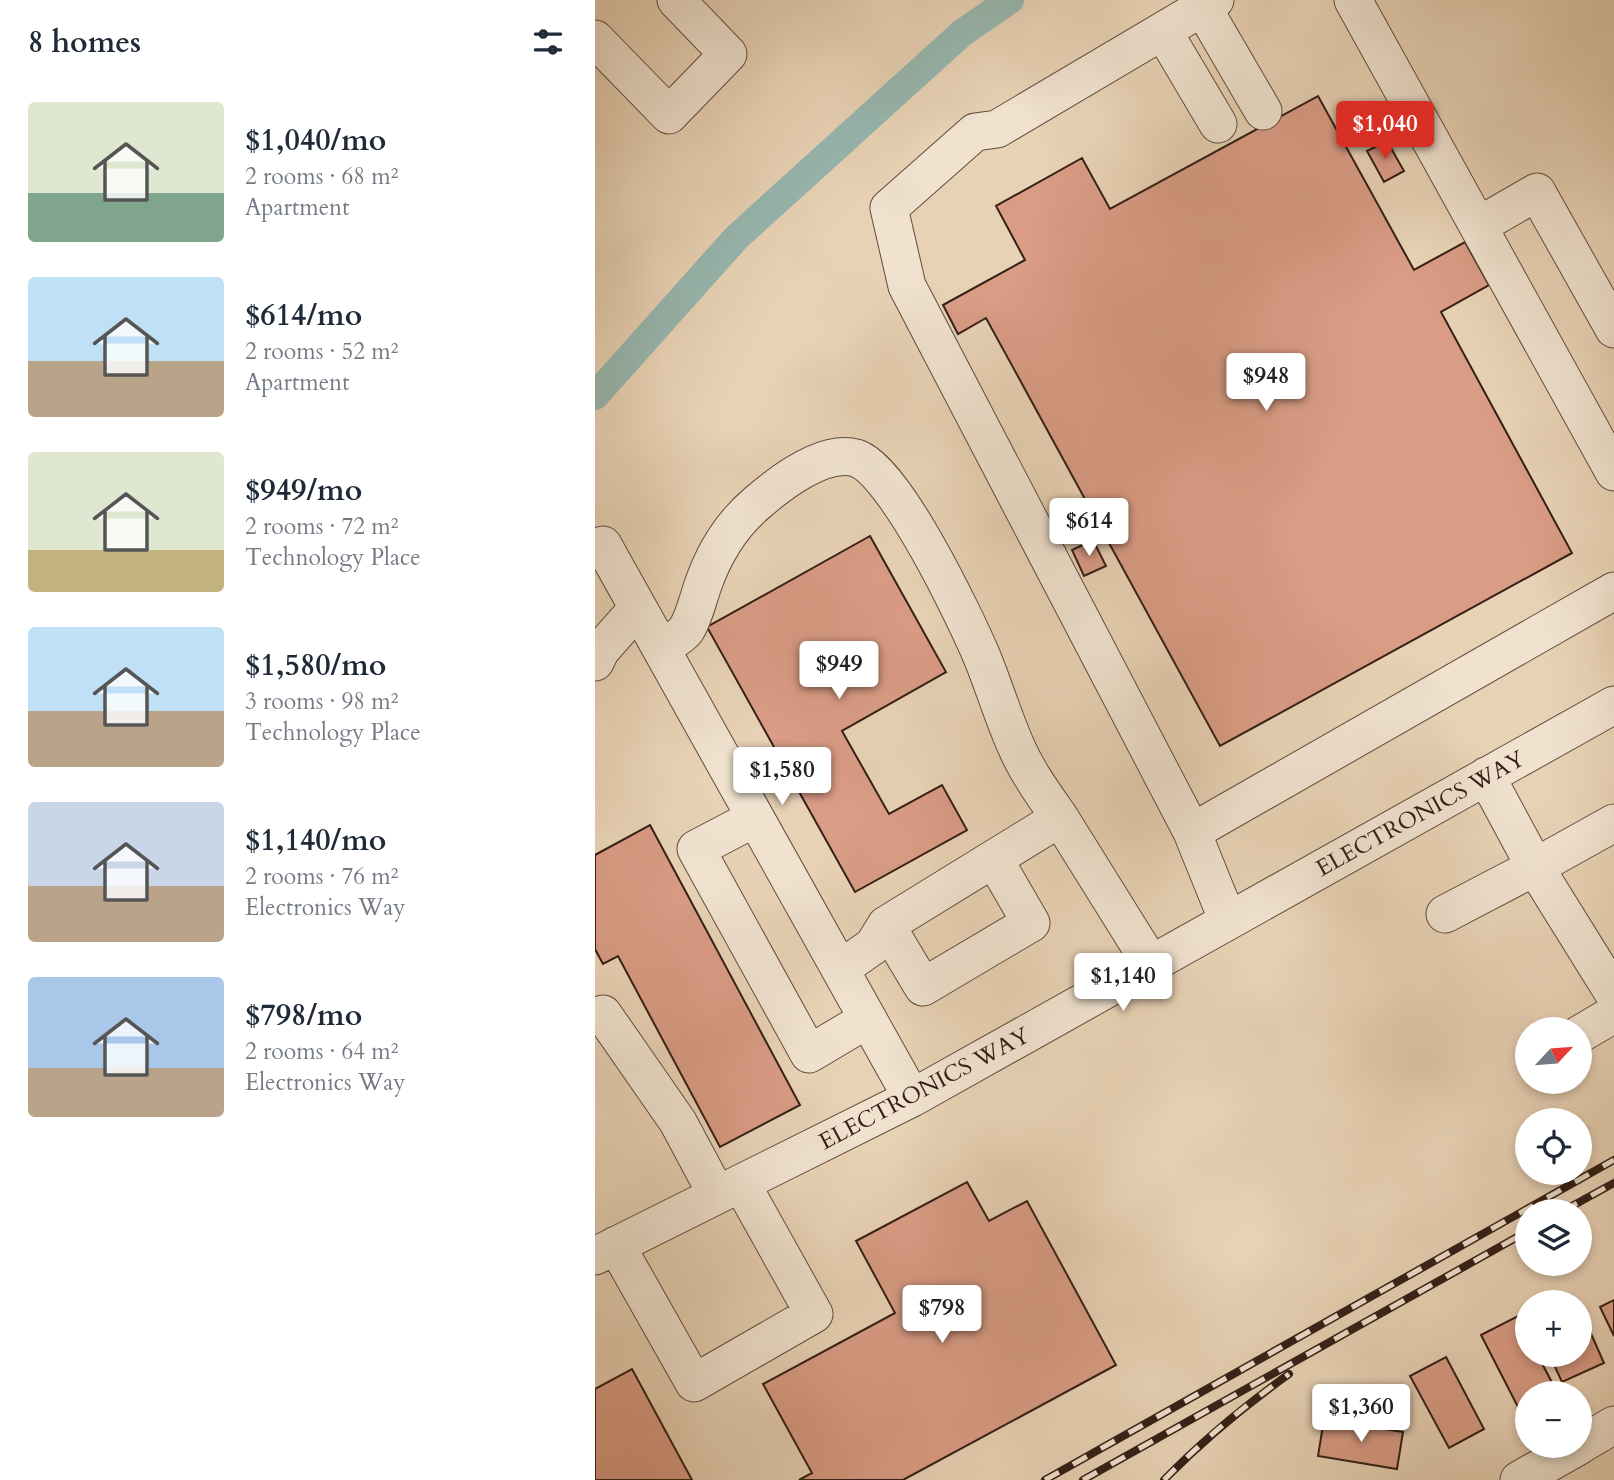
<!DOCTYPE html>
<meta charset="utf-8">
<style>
:root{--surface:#fff;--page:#f6f6f7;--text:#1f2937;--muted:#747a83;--accent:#d93025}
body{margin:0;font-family:Cardo,serif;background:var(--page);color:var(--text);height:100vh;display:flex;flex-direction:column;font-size:26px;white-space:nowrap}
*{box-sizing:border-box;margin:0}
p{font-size:23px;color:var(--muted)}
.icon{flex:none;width:38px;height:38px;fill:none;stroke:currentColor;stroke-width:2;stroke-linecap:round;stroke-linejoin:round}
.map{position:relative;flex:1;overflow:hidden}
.side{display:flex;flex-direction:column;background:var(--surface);width:595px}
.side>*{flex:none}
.needle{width:46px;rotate:64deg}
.tools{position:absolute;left:920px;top:1017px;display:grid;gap:14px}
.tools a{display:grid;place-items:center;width:77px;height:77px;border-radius:50%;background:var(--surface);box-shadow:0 4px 10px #0003;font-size:35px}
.price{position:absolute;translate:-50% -60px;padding:0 16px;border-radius:7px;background:#fff;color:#222;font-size:23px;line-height:46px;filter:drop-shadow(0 2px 4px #0008)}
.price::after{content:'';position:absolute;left:50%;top:42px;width:21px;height:16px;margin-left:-10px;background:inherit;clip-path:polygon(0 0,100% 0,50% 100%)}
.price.current{background:var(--accent);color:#fff}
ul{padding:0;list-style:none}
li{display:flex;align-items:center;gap:21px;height:175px;padding:0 28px}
li span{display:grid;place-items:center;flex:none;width:196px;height:140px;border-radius:7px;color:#555}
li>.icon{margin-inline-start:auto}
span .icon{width:84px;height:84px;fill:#fffc;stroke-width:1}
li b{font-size:30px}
h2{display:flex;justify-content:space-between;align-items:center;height:84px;padding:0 28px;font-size:30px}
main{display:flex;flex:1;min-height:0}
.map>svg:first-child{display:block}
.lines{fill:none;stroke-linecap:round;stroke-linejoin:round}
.canal{stroke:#97b7af;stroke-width:28}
.building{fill:#d99c85;stroke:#341f16;stroke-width:2}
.minor-casing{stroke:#614c3e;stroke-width:39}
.minor{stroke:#f0e2cf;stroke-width:37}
.rail-casing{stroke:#341f16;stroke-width:8}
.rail{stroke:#f0e2cf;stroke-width:5;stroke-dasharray:16;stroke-linecap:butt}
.labels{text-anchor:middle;stroke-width:5;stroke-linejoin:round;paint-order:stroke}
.street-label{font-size:23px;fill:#341f16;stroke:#f0e2cf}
</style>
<main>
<section class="side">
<h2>8 homes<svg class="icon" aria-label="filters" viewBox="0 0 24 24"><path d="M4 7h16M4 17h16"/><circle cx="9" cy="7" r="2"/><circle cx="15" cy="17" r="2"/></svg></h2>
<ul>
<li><span style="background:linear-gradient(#dfe7d0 65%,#7fa58c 0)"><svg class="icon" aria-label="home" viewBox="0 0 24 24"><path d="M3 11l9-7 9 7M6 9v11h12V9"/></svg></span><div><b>$1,040/mo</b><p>2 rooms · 68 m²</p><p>Apartment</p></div></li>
<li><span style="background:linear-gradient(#bfe0f5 60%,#b9a48a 0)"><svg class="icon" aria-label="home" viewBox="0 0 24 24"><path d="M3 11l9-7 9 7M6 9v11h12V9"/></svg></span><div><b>$614/mo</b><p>2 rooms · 52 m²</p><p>Apartment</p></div></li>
<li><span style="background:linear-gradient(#dfe7d0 70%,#c2b280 0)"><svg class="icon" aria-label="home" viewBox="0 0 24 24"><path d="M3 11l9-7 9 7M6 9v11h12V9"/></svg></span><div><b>$949/mo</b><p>2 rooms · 72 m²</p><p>Technology Place</p></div></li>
<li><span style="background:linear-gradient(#bfe0f5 60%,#b9a48a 0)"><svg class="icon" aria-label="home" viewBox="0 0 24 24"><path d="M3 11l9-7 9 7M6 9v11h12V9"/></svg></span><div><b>$1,580/mo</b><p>3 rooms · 98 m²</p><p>Technology Place</p></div></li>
<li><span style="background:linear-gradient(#c9d6e8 60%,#b9a48a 0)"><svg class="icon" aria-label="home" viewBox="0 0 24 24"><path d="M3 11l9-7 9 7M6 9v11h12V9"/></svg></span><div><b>$1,140/mo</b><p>2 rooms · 76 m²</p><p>Electronics Way</p></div></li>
<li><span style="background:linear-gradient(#a9c7e8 65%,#b9a48a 0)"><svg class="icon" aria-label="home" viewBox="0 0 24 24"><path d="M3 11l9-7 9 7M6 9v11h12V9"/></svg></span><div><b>$798/mo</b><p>2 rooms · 64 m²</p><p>Electronics Way</p></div></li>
</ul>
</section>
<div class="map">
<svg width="1019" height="1480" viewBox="0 0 1019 1480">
<rect width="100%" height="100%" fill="#e8d2b5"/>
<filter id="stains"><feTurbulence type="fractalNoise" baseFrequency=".00286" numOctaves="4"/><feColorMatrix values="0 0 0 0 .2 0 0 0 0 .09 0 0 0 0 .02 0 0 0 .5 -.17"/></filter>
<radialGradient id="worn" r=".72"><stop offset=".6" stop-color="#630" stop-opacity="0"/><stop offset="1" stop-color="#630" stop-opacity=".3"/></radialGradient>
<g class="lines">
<path class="canal" d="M0,396L141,238L367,33L415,0"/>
</g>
<path class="building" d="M723,96L819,270L870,242L894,285L846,312L977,553L625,746L391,318L363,334L348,305L430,260L401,206L487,158L515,209Z
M792,141L809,171L789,182L772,151Z
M275,536L351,672L247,731L294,814L347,785L372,830L260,892L112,627Z
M498,540L511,566L489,576L477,550Z
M55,825L205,1105L125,1147L23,956L8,964L0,949V855Z
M372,1182L394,1221L432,1201L521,1365L308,1480H204L217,1473L168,1384L300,1313L261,1241Z
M1019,1300V1336L1005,1307Z
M985,1309L1009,1363L967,1382L954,1354H985Z
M923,1316L933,1336V1354H942L961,1390L956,1393H933V1405L924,1409L886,1335Z
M851,1357L889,1429L854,1448L815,1376Z
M37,1369L97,1480H0V1389Z
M729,1419L808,1432L802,1469L723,1456Z"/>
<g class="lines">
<g class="minor-casing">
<path id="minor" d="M620,0L402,129L380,132L294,208L312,286L597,832L633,921
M758,0L1019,472
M608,8L668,111
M568,31L623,124
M0,39L74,115L133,54L81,0
M883,226L942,192L1019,329
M8,545L317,1098
M66,649C73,643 86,637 91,630C99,618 103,599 108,585C119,553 136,525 162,503C185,483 229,449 261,458C300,470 370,617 387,657C399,686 408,717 421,746C432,772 449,795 465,818
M0,662L6,650L43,608
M160,818L101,849L214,1054L273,1019
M1019,823L940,867L1019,994
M597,832L1019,591
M850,914L940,867L891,776
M291,925L328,987L436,923L399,859
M245,969L278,946L291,925L465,818L556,964
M8,1014L83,1122L122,1195
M985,1034L1019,1014
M21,1245L99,1383L219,1314L146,1183
M0,1256L317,1098L1019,705
M985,1445L1019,1425
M924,1480L984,1446"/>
</g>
<use href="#minor" class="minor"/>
<g class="rail-casing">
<path id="rail" d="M968,1211L1019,1183
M450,1480L1019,1160
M488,1480L933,1231
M569,1480C609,1439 648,1407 694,1374"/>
</g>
<use href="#rail" class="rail"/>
</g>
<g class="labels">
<g class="street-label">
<text transform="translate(825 813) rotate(-29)" y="8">ELECTRONICS WAY</text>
<text transform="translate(329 1088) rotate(-28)" y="8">ELECTRONICS WAY</text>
</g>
</g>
<rect width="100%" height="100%" filter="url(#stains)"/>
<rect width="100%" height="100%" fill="url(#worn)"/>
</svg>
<div class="tools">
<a><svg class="needle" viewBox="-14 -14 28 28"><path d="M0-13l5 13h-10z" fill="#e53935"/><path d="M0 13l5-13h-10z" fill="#747a83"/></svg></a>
<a><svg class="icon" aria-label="locate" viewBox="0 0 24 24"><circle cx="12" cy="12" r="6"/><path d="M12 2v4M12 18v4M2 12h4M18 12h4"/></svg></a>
<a><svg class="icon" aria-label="layers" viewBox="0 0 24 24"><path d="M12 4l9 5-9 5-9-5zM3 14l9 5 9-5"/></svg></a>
<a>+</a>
<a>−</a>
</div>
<b class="price current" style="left:790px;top:161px">$1,040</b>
<b class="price" style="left:671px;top:413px">$948</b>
<b class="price" style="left:494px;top:558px">$614</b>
<b class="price" style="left:244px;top:701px">$949</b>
<b class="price" style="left:187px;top:807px">$1,580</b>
<b class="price" style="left:528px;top:1013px">$1,140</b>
<b class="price" style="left:347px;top:1345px">$798</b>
<b class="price" style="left:766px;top:1444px">$1,360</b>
</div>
</main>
